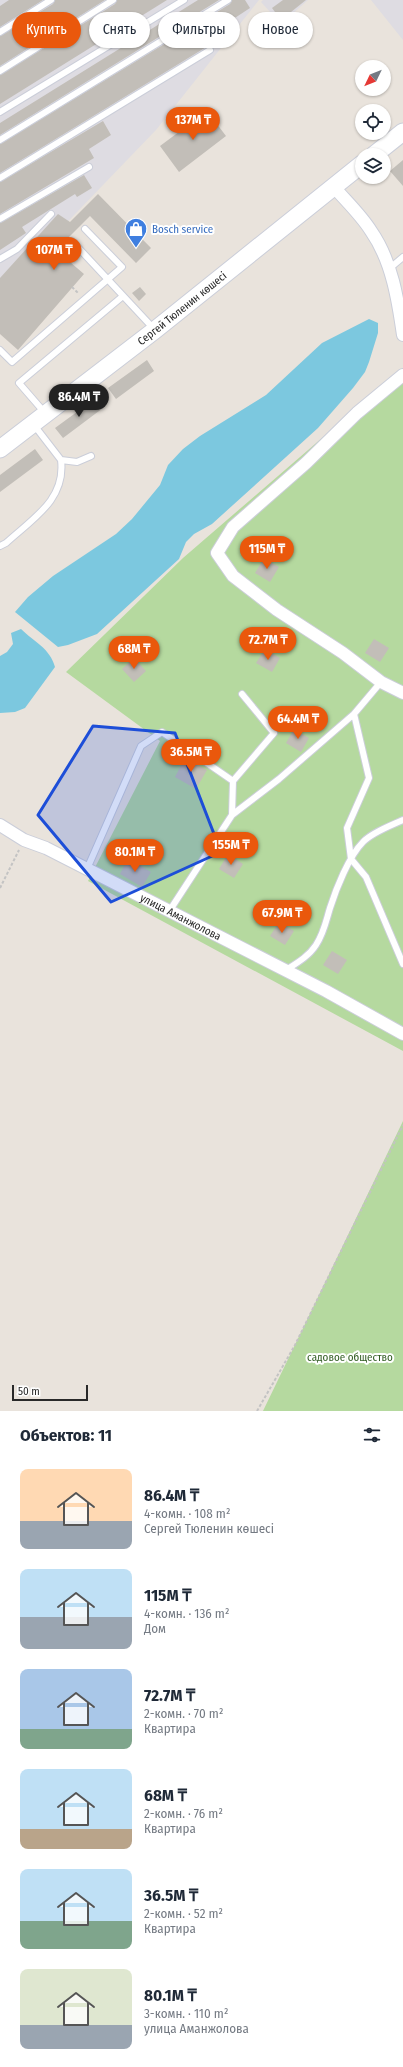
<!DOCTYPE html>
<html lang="ru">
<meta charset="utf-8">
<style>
:root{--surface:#fff;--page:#f6f6f7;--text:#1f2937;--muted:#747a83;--accent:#ea580c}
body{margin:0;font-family:"Fira Sans Condensed",sans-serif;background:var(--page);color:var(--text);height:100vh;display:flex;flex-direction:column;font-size:15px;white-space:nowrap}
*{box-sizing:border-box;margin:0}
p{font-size:13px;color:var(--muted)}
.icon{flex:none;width:22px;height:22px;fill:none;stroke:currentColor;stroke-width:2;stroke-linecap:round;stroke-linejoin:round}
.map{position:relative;height:1411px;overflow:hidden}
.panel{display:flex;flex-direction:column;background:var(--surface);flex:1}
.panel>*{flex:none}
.banner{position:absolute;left:12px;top:12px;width:379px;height:36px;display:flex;gap:8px}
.needle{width:26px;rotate:227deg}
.buttons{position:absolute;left:355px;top:60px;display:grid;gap:8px}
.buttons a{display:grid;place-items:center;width:36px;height:36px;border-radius:50%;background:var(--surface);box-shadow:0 1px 3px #0004;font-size:20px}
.scale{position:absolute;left:12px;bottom:10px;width:76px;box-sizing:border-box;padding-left:4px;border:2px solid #292929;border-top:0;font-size:11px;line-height:14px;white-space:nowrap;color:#292929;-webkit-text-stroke:3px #fff;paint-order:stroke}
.price{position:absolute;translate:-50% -34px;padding:0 9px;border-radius:14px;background:var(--accent);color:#fff;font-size:13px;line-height:26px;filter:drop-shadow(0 1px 2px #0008)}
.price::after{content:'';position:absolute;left:50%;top:24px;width:12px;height:9px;margin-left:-6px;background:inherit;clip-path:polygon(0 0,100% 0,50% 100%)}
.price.on{background:#222;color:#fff}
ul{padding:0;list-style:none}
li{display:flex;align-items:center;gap:12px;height:100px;padding:0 20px}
li span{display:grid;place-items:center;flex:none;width:112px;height:80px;border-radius:8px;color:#555}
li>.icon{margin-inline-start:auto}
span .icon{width:48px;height:48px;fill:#fffc;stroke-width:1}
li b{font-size:17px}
h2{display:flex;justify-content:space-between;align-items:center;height:48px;padding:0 20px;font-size:17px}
.tag{padding:0 14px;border-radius:18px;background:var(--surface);box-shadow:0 1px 3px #0004;font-size:14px;line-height:36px}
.tag.on{background:var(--accent);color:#fff}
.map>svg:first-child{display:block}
.industrial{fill:#dedce2}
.green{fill:#b5d99f}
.water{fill:#7cc8df}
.building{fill:#c2beb8}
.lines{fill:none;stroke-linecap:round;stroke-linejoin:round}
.lane-casing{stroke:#cbced9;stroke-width:8}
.street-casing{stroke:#cbced9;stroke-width:14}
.secondary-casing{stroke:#cbced9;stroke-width:19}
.path{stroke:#c3c3c3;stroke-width:2;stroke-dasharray:3 2;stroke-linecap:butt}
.lane{stroke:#fff;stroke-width:6}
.street{stroke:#fff;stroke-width:12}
.secondary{stroke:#fff;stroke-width:17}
.marked{fill:#1d4ed8;fill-opacity:0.2;stroke:#1d4ed8;stroke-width:3;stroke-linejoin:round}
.labels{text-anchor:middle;stroke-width:4;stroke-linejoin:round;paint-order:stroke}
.shop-label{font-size:11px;fill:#366cbe;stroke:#fff;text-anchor:start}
.street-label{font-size:11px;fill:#292929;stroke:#fff}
.park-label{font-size:11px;fill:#305c22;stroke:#fff}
</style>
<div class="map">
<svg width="403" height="1411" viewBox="0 0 403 1411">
<rect width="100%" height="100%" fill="#e9e3dc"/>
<path class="industrial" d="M0,0H259L156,130L0,292Z
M263,0H308L281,24L261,2Z
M371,0H403V40Z"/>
<path class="green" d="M403,368V1051L88,881L160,741L66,672L183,558Z
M403,1121V1411H263Z"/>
<path class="water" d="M369,319L378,323V333L369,362L365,372L353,388L318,428L212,524L194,534L186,542L179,559L97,634L68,645L58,647L15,612L28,597L53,576L116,534L132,519L160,485L168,465L183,449L200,436L266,395L322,343Z
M21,629C34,642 50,648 55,667L25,708L15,712L0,713V656L7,652L13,644L11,633Z"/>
<path class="building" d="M9,0H43L0,27V6Z
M55,0H105L0,66V36L53,4Z
M117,0H167L0,104V75L115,4Z
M198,0H219L0,135V123Z
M232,0H245L250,8L209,35L216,45L208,46L0,173V144L230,4Z
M283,0H306L281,20L272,8Z
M207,111L226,136L179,172L160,146Z
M103,121L111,135L89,149L94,158L0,214V182Z
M403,160V186L390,171Z
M84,175L92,188L77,197L75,194L22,227L26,233L0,250V223Z
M98,194L151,248L136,263L90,216L56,250L84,274L18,350L0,334V278L58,214L70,222Z
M140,287L146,294L139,301L132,293Z
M147,360L154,371L116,399L108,388Z
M96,398L103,408L63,438L55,428Z
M35,449L43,460L0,492V475Z
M264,558L279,567L270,582L255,573Z
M374,639L389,648L380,662L365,653Z
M265,649L280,658L272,672L256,663Z
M134,658L146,671L134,682L122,669Z
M294,729L309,738L301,752L286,743Z
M185,758L207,770L196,789L175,777Z
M228,854L243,864L234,878L219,869Z
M128,859L151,872L142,887L120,874Z
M279,922L294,931L285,945L270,936Z
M332,951L347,960L338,974L323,965Z"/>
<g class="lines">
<g class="lane-casing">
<path id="lane" d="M0,32L51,0
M0,71L113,0
M0,112L184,0
M0,140L228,0
M0,178L210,50
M0,219L89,167
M72,241L154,329
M0,259L17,249L51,214
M390,268L403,257
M0,350L12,362L122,267L85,229
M45,413L19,383L123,296
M34,425L61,460L77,462L91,456
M0,546L6,543C32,519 66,500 61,460
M381,682L354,714L369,778L347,828L351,859L366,877L403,964
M233,781L274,733L242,694
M87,869L141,746L162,732L233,781L232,815
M170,910L232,815L279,779L354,714
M286,970C297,963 309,956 316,945C324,933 326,921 330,908C336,889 349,856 363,842C373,832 390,826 403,820"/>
</g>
<g class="street-casing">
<g id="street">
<path d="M334,187C346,201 361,215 371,231C392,261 398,300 403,335"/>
<path d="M403,375L357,413L306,463L233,527L217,553L233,576L277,610L343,653L381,682L403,693"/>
<path id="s1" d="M0,825L24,840L46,848L326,991L403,1034"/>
</g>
</g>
<g class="secondary-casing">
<g id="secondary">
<path d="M374,155L403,132"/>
<path id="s2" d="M0,449L155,330L362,164"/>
</g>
</g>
<path class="path" d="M72,287L79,294
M0,888L19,850
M257,1411L295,1345L403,1125"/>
<use href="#lane" class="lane"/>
<use href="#street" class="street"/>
<use href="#secondary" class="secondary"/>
</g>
<path class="marked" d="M93,726L175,733L221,852L111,902L38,815Z"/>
<defs>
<g id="shop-pin" transform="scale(1.15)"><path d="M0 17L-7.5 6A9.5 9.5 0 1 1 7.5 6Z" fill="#3f7fe0" stroke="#fff"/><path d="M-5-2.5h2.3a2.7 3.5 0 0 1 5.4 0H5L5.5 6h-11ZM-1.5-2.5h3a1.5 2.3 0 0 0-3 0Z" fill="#fff"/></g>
</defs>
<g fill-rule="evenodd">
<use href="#shop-pin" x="136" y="229"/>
</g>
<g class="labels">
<g class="shop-label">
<text x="152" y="233">Bosch service</text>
</g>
<g class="street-label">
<text dy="4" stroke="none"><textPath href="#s2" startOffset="230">Сергей Тюленин көшесі</textPath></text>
<text dy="4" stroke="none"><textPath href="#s1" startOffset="203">улица Аманжолова</textPath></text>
</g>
<g class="park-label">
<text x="350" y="1361">садовое общество</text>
</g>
</g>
</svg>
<div class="buttons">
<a><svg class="needle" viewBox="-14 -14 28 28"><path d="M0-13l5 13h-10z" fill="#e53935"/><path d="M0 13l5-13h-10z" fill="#747a83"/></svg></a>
<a><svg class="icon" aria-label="locate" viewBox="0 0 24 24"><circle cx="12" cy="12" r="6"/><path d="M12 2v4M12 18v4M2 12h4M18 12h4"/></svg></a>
<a><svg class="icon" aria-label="layers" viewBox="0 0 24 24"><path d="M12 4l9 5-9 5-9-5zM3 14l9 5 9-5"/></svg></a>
</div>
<div class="scale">50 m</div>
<b class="price" style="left:193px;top:141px">137M ₸</b>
<b class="price" style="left:54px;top:271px">107M ₸</b>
<b class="price on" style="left:79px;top:418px">86.4M ₸</b>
<b class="price" style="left:267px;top:570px">115M ₸</b>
<b class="price" style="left:268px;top:661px">72.7M ₸</b>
<b class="price" style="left:134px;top:670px">68M ₸</b>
<b class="price" style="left:298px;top:740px">64.4M ₸</b>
<b class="price" style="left:191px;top:773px">36.5M ₸</b>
<b class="price" style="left:231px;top:866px">155M ₸</b>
<b class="price" style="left:135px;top:873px">80.1M ₸</b>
<b class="price" style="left:282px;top:934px">67.9M ₸</b>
<div class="banner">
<a class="tag on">Купить</a>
<a class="tag">Снять</a>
<a class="tag">Фильтры</a>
<a class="tag">Новое</a>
</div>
</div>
<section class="panel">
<h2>Объектов: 11<svg class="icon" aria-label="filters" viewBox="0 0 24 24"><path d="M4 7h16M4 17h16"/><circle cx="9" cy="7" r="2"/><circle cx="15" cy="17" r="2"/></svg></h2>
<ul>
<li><span style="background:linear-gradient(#ffd9b3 65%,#9aa5b1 0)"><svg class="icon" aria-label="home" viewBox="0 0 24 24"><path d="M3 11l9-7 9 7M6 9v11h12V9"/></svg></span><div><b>86.4M ₸</b><p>4-комн. · 108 m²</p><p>Сергей Тюленин көшесі</p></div></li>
<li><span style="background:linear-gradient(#bfe0f5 60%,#9aa5b1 0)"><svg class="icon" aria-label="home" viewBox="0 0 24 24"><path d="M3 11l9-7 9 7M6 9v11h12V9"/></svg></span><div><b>115M ₸</b><p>4-комн. · 136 m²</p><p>Дом</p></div></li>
<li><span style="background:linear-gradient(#a9c7e8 75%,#7fa58c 0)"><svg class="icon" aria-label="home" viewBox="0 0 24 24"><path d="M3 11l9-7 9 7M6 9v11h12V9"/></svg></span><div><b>72.7M ₸</b><p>2-комн. · 70 m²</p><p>Квартира</p></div></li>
<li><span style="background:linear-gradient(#bfe0f5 75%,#b9a48a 0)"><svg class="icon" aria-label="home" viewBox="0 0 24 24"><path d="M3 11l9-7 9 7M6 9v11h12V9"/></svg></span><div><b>68M ₸</b><p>2-комн. · 76 m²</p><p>Квартира</p></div></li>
<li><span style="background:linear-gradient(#bfe0f5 65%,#7fa58c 0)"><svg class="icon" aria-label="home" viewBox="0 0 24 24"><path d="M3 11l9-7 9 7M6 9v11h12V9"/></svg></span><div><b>36.5M ₸</b><p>2-комн. · 52 m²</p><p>Квартира</p></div></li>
<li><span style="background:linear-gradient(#dfe7d0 70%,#9aa5b1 0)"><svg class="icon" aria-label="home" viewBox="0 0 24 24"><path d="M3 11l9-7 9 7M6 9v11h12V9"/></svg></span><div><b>80.1M ₸</b><p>3-комн. · 110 m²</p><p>улица Аманжолова</p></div></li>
</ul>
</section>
